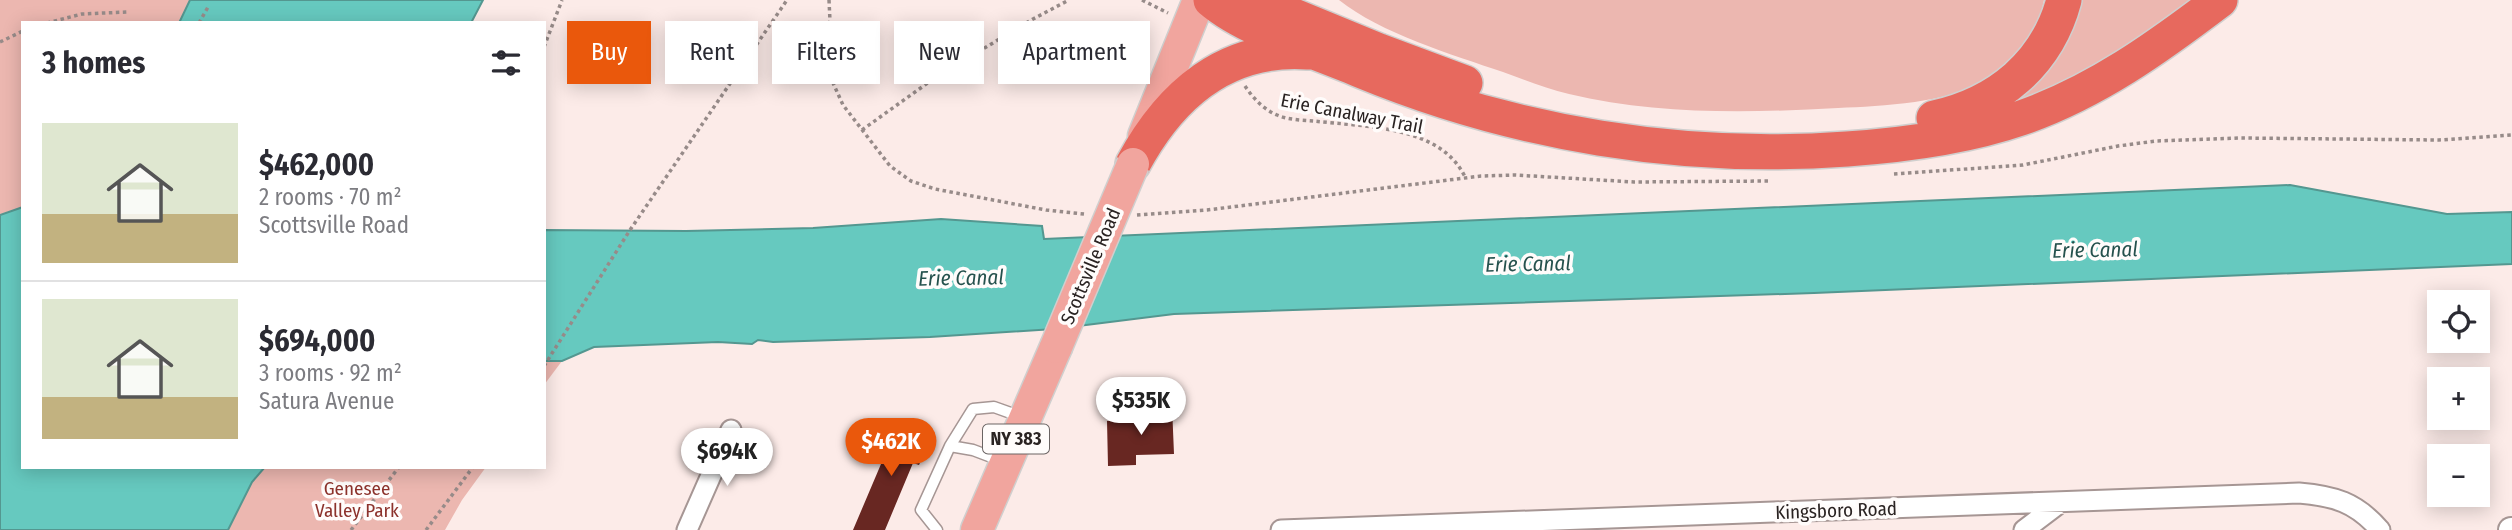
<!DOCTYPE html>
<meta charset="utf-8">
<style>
:root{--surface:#fff;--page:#f2f2f3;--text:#2b2b33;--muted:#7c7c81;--line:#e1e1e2;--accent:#ea580c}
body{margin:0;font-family:"Fira Sans Condensed",sans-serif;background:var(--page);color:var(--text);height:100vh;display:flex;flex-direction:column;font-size:26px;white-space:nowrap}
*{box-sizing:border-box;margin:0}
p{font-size:23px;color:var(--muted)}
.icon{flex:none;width:38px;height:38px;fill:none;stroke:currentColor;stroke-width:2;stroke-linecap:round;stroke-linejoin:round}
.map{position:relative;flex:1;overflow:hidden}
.sheet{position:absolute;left:21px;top:21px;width:525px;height:448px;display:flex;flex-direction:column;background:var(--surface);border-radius:0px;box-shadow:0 4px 18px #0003}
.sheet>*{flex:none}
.hud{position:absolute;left:567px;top:21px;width:665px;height:63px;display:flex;gap:14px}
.tools{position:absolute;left:2427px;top:290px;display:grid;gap:14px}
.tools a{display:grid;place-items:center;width:63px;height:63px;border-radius:0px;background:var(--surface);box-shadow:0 4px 18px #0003;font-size:35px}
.price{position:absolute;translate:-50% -60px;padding:0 16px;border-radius:24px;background:#fff;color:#222;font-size:23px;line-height:46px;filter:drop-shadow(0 2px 4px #0008)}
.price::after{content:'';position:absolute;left:50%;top:42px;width:21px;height:16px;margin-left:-10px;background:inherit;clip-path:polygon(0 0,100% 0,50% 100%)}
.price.active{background:var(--accent);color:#fff}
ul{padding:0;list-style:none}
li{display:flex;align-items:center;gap:21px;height:175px;padding:0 21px}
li+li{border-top:2px solid var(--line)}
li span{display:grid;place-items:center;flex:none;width:196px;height:140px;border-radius:0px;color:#555}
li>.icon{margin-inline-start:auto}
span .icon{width:84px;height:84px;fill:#fffc;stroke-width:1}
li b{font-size:30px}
h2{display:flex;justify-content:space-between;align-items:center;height:84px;padding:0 21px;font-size:30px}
.pill{padding:0 24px;border-radius:0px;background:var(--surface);box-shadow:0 4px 18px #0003;font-size:24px;line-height:63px}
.pill.active{background:var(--accent);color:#fff}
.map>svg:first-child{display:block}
.green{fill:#ecb7b0}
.water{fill:#66c9bf;stroke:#549790;stroke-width:2}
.building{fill:#682722}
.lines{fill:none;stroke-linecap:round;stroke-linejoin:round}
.service-casing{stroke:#a69694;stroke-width:13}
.minor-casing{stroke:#a69694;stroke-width:23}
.tertiary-casing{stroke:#a69694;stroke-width:28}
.primary-casing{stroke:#d0cfce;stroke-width:35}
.motorway-casing{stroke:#d0cfce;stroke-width:38}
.path{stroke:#978b89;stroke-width:3.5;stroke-dasharray:3.5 3.5;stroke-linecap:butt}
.service{stroke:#fff;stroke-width:10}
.minor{stroke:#fff;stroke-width:19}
.tertiary{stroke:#fff;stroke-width:24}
.primary{stroke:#f1a59e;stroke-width:32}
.motorway{stroke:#e7695e;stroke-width:35}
.primary-bridge-casing{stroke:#d0cfce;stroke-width:35;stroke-linecap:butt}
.primary-bridge{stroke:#f1a59e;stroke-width:32}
.labels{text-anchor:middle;stroke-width:7;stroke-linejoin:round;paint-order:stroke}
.shield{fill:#fffcfb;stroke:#6a6463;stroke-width:2}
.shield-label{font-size:18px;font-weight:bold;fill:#2a2322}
.street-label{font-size:19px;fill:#2a2322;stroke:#fffcfb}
.park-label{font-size:19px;fill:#8c322c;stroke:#fffcfb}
.water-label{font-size:21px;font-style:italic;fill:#25514d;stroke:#fffcfb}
</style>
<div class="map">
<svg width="2512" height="530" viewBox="0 0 2512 530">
<rect width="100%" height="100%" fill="#fcebe8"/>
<path class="green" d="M0,0H190L179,23H23V207L0,215Z
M1339,0H2044C2038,32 2017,64 1988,80C1948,103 1883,106 1838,108C1749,113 1656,115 1569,94C1546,89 1525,80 1503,72C1453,55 1380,33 1339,0Z
M2077,0H2204L2155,36L2006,112C2017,93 2035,80 2050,64C2065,48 2073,26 2081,6Z
M544,361H562L544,385Z
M265,467H486L462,500L445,530H228L252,482Z"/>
<path class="water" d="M190,0H483L471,23H179Z
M2290,185L2447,214L2512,212V264L1814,293L1174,314L1054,329L930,337L773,342L758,340L752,344L718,342L594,347L562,361H544V230L686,231L813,228L941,219L1042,226L1044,239Z
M23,207V467H265L252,482L228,530H0V215Z"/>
<path class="building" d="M1172,406L1174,454L1136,455V465L1108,466L1107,421H1145L1144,407Z
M898,424L930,438L919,465L913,463L885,530H853Z"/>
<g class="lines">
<g class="service-casing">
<path id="service" d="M950,446L973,409L994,407L1022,417
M937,530L921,510L950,446L973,450L1002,461"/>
</g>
<g class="minor-casing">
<path id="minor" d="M687,530L731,430
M1281,530L2299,493C2334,496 2356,502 2380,530
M2024,530L2061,502"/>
</g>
<g class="tertiary-casing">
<path id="tertiary" d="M2511,530H2512"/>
</g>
<g class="primary-casing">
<path id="primary" d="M1144,136L1199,0
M977,530L1056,347"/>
</g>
<g class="motorway-casing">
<path id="motorway" d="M1211,0C1246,30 1318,52 1362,71C1515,134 1682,161 1847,149C1905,145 1966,137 2021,118C2096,92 2158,47 2220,0
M1255,0L1379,51L1465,83
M1934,118C1998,104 2047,64 2064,0
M1133,164C1170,95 1226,46 1308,52"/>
</g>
<path class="path" d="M829,0L830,21L824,47L829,74L843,105L890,166L911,181L935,189L1046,210L1084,214
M1142,0L1168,13
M47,23L82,14L127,12
M199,23L208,7
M0,42L23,31
M544,47L562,0
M1245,86C1253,98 1263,109 1277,115C1288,120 1302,120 1314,121C1365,127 1440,125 1465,177
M862,130L936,77L1033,19L1069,0
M1894,174L2023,165L2118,146L2156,141L2241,138L2439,140L2512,135
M1137,215L1207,210L1481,176L1515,175L1634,182L1768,181
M544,366L630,230L787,0
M351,530L399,467
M426,530L473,467"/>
<use href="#service" class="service"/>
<use href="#minor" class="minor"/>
<use href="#tertiary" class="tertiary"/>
<use href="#primary" class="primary"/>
<use href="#motorway" class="motorway"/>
<g class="primary-bridge-casing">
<path id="primary-bridge" d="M1056,347L1133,164"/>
</g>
<use href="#primary-bridge" class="primary-bridge"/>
</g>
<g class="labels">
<rect class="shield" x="983" y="424.5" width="66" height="29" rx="5"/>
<g class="shield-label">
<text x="1016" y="445">NY 383</text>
</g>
<g class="street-label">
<text transform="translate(1352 113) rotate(11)" y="7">Erie Canalway Trail</text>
<text transform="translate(1090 266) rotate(-67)" y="7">Scottsville Road</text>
<text transform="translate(1836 510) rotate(-2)" y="7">Kingsboro Road</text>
</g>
<g class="park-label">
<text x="357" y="495">Genesee<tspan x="357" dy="22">Valley Park</tspan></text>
</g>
<g class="water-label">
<text transform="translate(2095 250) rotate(-1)" y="7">Erie Canal</text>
<text transform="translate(1528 264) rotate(-1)" y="7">Erie Canal</text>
<text transform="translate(961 278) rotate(-1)" y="7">Erie Canal</text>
</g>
</g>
</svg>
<div class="tools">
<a><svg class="icon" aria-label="locate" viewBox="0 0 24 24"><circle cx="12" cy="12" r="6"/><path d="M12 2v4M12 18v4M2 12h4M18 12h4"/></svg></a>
<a>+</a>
<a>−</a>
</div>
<b class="price" style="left:1141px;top:437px">$535K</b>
<b class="price active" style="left:891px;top:478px">$462K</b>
<b class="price" style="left:727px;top:488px">$694K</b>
<div class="hud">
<a class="pill active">Buy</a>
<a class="pill">Rent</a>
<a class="pill">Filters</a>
<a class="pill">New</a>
<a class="pill">Apartment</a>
</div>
<section class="sheet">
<h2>3 homes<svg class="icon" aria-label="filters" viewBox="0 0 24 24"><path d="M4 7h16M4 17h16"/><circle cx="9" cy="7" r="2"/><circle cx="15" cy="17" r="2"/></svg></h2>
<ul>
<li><span style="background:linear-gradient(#dfe7d0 65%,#c2b280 0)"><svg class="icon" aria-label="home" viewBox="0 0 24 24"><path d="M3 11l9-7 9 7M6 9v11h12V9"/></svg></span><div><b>$462,000</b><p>2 rooms · 70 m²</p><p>Scottsville Road</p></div></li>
<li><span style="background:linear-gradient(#dfe7d0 70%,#c2b280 0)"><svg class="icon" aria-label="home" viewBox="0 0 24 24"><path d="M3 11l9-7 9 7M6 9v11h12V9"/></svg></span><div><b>$694,000</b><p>3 rooms · 92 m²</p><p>Satura Avenue</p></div></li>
</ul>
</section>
</div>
